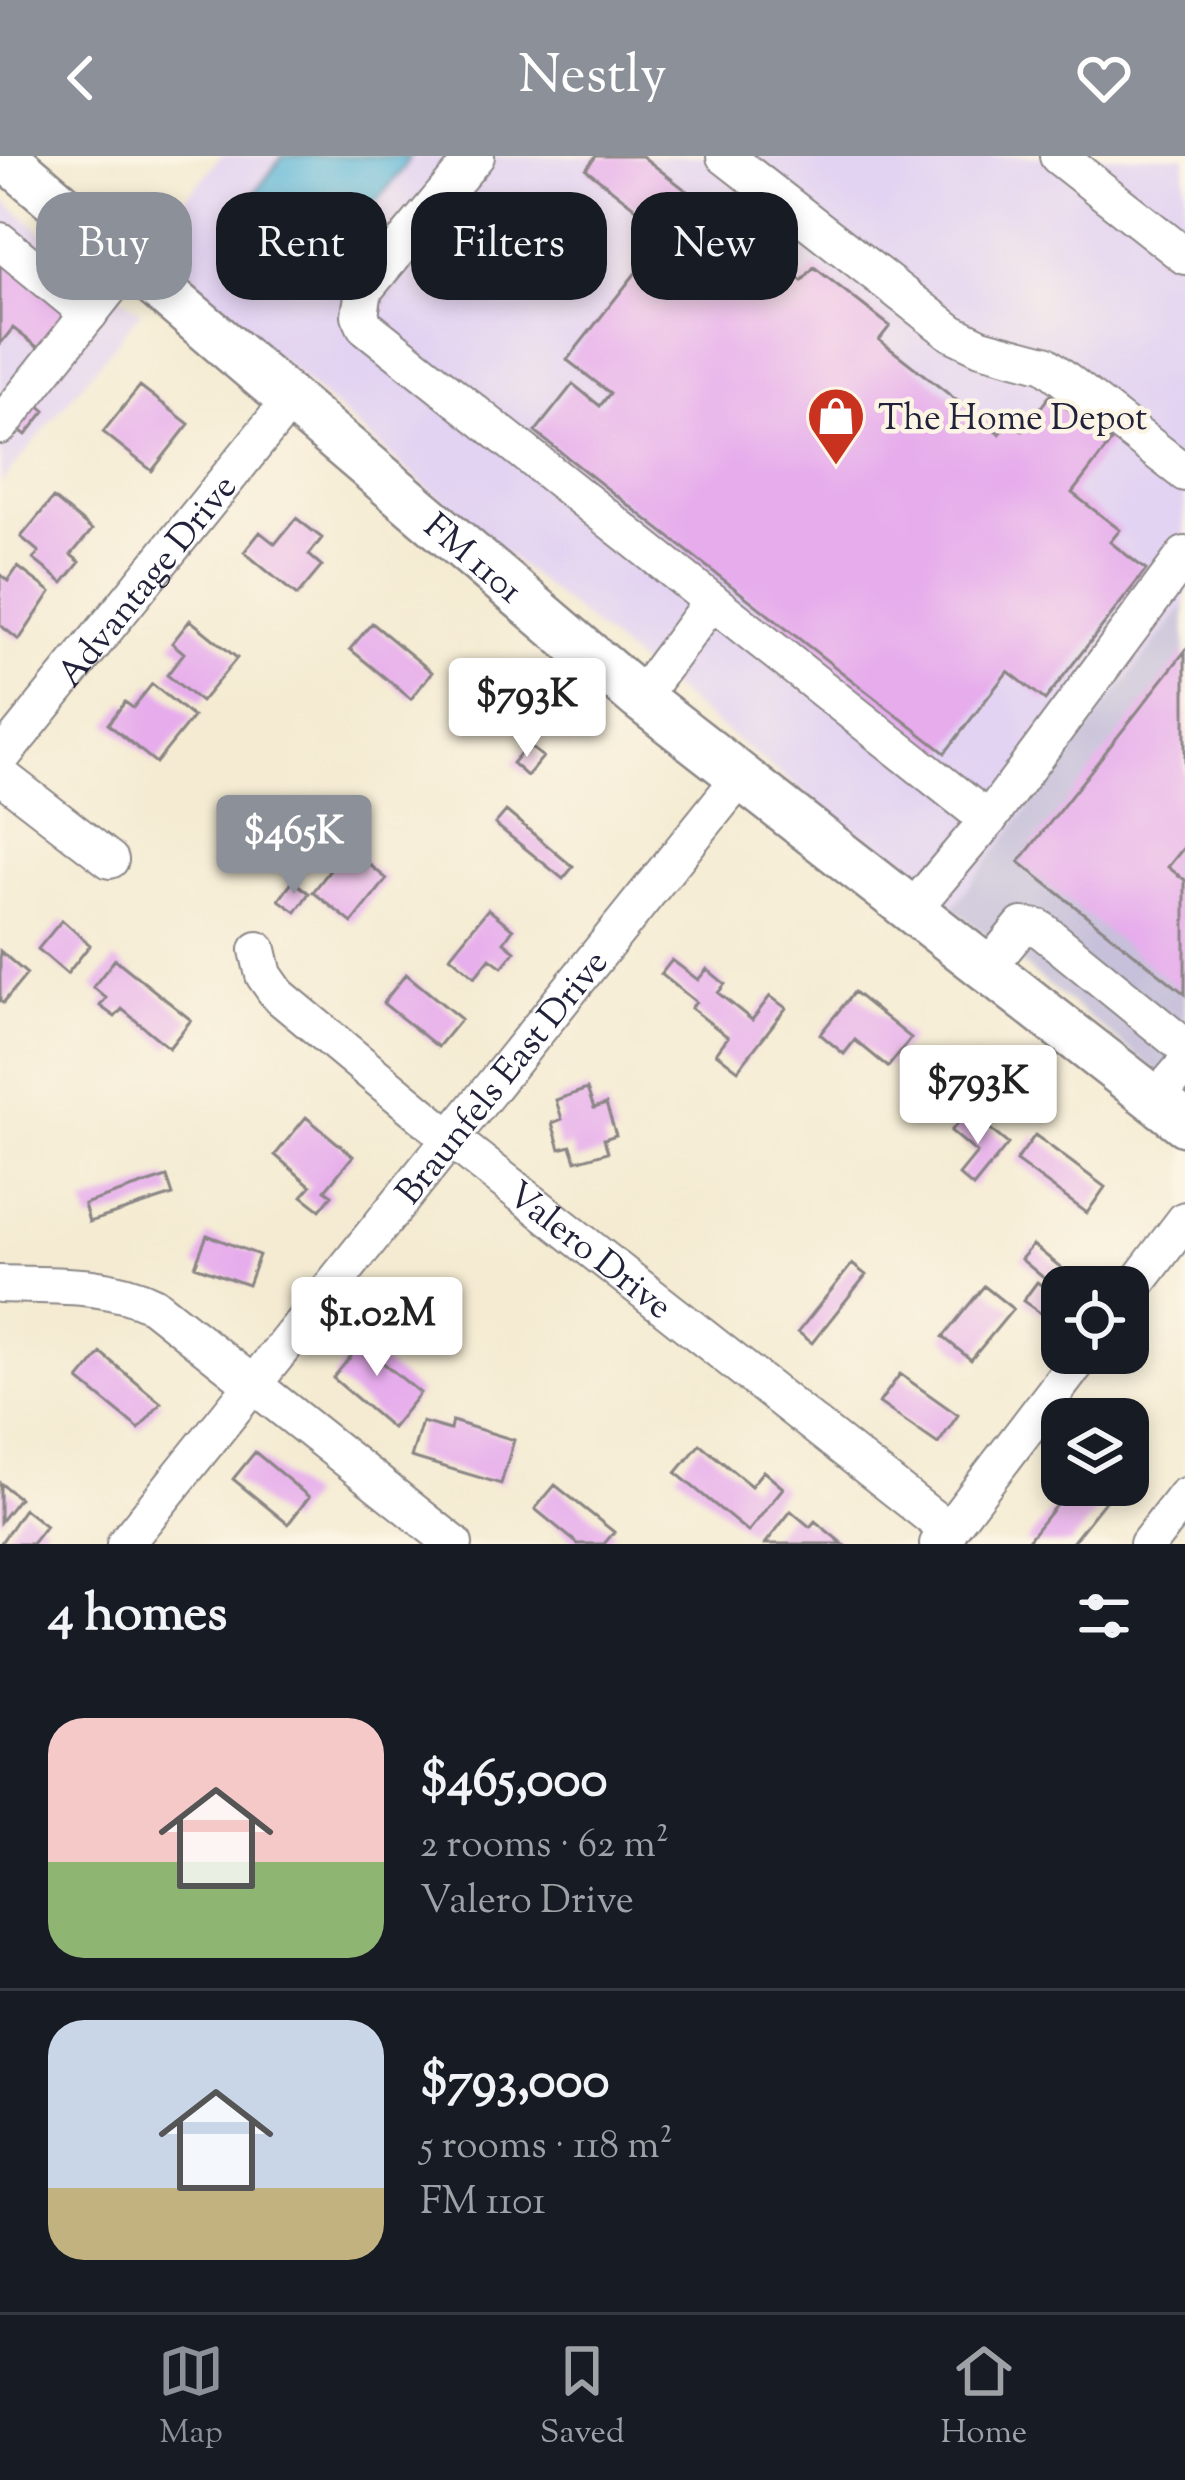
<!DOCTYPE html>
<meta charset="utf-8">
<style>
:root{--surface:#171b24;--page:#20242c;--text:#f1f3f6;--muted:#9ea1a6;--line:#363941;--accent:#8c9099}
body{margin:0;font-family:"Sorts Mill Goudy",serif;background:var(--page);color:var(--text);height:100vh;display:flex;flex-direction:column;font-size:45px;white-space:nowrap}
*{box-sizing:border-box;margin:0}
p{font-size:39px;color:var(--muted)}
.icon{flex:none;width:66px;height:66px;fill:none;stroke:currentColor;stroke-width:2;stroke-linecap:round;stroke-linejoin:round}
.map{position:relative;height:1388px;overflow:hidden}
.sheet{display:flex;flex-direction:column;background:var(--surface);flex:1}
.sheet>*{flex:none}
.banner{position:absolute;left:36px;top:36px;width:1113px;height:108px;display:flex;gap:24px}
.fabs{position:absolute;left:1041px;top:1110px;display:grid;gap:24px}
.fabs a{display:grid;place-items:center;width:108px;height:108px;border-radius:24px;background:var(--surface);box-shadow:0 6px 18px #0003;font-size:60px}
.price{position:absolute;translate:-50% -102px;padding:0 27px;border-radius:12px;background:#fff;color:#222;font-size:39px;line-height:78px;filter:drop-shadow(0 3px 6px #0008)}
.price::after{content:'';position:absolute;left:50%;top:72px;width:36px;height:27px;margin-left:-18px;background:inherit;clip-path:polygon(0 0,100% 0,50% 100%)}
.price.current{background:var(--accent);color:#fff}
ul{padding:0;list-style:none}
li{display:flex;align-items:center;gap:36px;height:300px;padding:0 48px}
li+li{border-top:3px solid var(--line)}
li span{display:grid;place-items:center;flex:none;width:336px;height:240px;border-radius:36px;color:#555}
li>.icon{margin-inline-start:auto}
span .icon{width:144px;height:144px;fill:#fffc;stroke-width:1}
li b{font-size:51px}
h2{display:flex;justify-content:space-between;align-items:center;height:144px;padding:0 48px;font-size:51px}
.tag{padding:0 42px;border-radius:36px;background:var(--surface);box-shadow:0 6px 18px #0003;font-size:42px;line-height:108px}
.tag.current{background:var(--accent);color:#fff}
header{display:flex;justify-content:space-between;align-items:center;height:156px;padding:0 48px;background:var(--accent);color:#fff;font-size:54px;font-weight:600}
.menu{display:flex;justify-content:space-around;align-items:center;height:168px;border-top:3px solid var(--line);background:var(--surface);font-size:33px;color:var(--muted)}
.menu a{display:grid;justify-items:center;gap:6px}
.menu .current{color:var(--accent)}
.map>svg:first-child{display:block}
.built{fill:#e3d3f2}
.industrial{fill:#c6c0da}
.water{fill:#5ab5d7;stroke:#3e6c89;stroke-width:3}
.building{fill:#e6acec}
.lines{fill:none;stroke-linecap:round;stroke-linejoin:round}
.minor-casing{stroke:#8b8686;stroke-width:40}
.major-casing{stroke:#8b8686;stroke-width:50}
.minor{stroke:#fff;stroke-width:36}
.major{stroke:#fff;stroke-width:45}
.labels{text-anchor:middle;stroke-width:9;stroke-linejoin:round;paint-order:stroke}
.poi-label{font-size:36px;fill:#22223b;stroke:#fcf5e5;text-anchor:start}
.street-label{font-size:36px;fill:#22223b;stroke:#fcf5e5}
</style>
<header><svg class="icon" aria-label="back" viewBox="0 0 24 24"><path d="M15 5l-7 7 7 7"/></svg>Nestly<svg class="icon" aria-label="heart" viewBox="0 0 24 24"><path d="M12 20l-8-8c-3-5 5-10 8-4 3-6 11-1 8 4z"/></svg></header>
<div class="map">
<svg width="1185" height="1388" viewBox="0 0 1185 1388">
<rect width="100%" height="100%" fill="#fcf5e5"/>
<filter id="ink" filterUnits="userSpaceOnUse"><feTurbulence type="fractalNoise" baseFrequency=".00833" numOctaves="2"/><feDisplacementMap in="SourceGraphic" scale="24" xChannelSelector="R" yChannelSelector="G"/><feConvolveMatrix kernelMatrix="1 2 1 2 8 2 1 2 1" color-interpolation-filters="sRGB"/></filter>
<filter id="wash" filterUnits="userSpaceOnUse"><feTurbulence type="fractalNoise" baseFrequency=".004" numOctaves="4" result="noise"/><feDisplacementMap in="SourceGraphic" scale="48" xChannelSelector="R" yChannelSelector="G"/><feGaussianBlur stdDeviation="2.7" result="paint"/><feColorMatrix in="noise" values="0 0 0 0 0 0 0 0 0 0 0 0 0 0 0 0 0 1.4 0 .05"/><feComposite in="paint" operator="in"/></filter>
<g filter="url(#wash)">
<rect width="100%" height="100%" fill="#f4ebd2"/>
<path class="built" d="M221,0H1185V448L952,752L644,512L433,337L147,87Z
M0,41L141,156L0,328Z"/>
<path class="industrial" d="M1185,448V939L952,752Z"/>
<path class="water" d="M283,0H409L404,12L311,124L239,58Z"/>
<g id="blocks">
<path class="building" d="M596,0H642L802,125L814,111L890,170L879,184L1000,278L1010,265L1023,275L1050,239L1111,286L1072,337L1120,374L1110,386L1146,414L1045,544L1008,515L945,597L535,276L573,228L600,250L610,237L567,204L667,77L586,13Z
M0,100L71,156L41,194L13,172L0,188Z
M140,230L189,268L152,315L103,276Z
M28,240L45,255L26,279L8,265Z
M53,342L92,374L71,399L80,406L63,427L33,403L39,396L21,381Z
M296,362L322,382L309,399L322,410L297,440L244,396L260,376L275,388Z
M18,411L51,436L19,484L0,469V418L8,425Z
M190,464L237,502L201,546L167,519L184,497L172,487Z
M372,467L432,516L411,543L350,493Z
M1185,495V690L1168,711L1185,724V838L1019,706Z
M152,528L193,561L156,607L108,568L125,546L133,552Z
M528,589L543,601L527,620L512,607Z
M506,655L573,711L563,723L495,668Z
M348,691L387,723L352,767L313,736Z
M293,725L309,737L296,756L279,744Z
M488,753L513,773L504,786L515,795L502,811L490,802L475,821L450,800Z
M62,764L90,789L67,818L38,793Z
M0,795L27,818L3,847L0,845Z
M115,803L191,864L169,892L122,853L115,861L100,850L106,842L93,831Z
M672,804L698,824L707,813L725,828L718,837L752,864L770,840L786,852L738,914L716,897L728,881L691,852L696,846L661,818Z
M406,818L461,863L438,891L383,847Z
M854,836L911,882L888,911L855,884L844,898L820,878Z
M587,933L594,952L606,948L616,979L604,983L608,996L576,1005L571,990L560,993L552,967L562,963L556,944Z
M968,955L1008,988L973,1031L959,1019L977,997L951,975Z
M306,961L353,1000L325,1034L332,1039L320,1054L302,1040L311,1030L275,999Z
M1035,979L1105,1031L1087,1057L1016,1005Z
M167,1021L173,1039L89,1066L84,1048Z
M207,1079L259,1099L248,1129L195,1110Z
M1033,1089L1064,1114L1052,1129L1021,1103Z
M852,1108L866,1119L812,1187L798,1176Z
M1037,1126L1056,1140L1043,1159L1023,1145Z
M984,1130L1013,1153L971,1204L943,1181Z
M378,1167L394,1181L376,1201L420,1237L392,1272L333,1222Z
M101,1197L161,1247L139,1273L79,1224Z
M900,1218L958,1259L938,1288L879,1247Z
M452,1265L514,1284L501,1328L411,1301L422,1266L450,1274Z
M700,1288L751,1330L763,1315L783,1332L748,1376L676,1317Z
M255,1296L309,1341L288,1368L233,1323Z
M0,1327L19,1342L0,1366Z
M555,1329L614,1376L604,1388H578L535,1353Z
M1072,1329H1118L1071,1388H1025Z
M24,1353L46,1370L32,1388H0Z
M791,1355L810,1371L815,1365L843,1388H765Z"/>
</g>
</g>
<g filter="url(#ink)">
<use href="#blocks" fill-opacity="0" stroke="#8b8686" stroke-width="3"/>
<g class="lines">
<g class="minor-casing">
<g id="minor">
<path d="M476,0L364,134L360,159L365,170L988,664"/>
<path d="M725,0L952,177L981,191L1045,208L1185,317"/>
<path d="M1058,0L1185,100"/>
<path d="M0,85L89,158"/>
<path d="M0,270L129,107"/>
<path d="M640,542L712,445"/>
<path id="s1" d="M0,603L291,244"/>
<path d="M0,619L110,704"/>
<path d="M912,754L988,664L1185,399"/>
<path id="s2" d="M258,794L264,819L278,839L450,982L949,1375"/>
<path d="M987,813L1022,770L1039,772L1185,891"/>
<path d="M1155,944L1185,909"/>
<path d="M0,1128C51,1130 107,1126 153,1149L454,1388"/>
<path d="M1128,1139L1185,1064"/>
<path id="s3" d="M125,1388L739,623"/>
<path d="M938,1388L1084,1197"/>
<path d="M1148,1388L1185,1340"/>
</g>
</g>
<g class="major-casing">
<g id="major">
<path id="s4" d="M4,0L640,542L1185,967"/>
</g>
</g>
<use href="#minor" class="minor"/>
<use href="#major" class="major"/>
</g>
</g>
<defs>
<g id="shop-pin" transform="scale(3)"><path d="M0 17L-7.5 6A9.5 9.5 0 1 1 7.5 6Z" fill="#c8321e" stroke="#fcf5e5"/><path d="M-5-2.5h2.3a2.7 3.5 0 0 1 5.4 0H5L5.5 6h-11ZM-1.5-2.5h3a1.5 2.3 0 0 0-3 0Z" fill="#fff"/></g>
</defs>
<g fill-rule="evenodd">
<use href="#shop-pin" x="836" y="260"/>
</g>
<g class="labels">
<g class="poi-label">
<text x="878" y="273">The Home Depot</text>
</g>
<g class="street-label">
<text dy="13" stroke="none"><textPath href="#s4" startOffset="618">FM 1101</textPath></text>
<text dy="13" stroke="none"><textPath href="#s1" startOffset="231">Advantage Drive</textPath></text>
<text dy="13" stroke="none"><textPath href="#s3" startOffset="600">Braunfels East Drive</textPath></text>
<text dy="13" stroke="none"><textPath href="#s2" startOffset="453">Valero Drive</textPath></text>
</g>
</g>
</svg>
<div class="fabs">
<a><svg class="icon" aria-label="locate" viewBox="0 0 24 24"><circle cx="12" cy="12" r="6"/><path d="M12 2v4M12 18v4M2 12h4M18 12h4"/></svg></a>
<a><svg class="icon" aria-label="layers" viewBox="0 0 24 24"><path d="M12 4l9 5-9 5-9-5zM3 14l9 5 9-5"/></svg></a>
</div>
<b class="price" style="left:527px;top:604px">$793K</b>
<b class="price current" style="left:294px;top:741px">$465K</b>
<b class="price" style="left:978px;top:991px">$793K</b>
<b class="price" style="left:377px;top:1223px">$1.02M</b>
<div class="banner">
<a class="tag current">Buy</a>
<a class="tag">Rent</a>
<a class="tag">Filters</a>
<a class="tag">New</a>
</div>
</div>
<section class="sheet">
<h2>4 homes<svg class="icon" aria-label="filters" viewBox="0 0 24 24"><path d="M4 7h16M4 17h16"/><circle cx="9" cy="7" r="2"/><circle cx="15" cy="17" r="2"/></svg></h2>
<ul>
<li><span style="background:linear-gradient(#f6c9c9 60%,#8fb573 0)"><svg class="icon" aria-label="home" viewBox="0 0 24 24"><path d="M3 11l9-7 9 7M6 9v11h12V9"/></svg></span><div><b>$465,000</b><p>2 rooms · 62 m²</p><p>Valero Drive</p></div></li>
<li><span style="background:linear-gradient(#c9d6e8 70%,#c2b280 0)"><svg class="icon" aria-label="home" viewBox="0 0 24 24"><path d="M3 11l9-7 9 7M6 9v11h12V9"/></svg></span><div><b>$793,000</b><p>5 rooms · 118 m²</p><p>FM 1101</p></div></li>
</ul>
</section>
<nav class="menu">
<a class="current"><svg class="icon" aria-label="map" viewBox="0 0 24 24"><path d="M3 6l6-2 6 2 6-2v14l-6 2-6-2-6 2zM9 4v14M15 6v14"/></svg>Map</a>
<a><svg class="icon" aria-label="saved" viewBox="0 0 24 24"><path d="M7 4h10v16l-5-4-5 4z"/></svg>Saved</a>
<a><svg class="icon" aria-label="home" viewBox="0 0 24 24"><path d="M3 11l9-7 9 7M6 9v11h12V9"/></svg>Home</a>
</nav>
